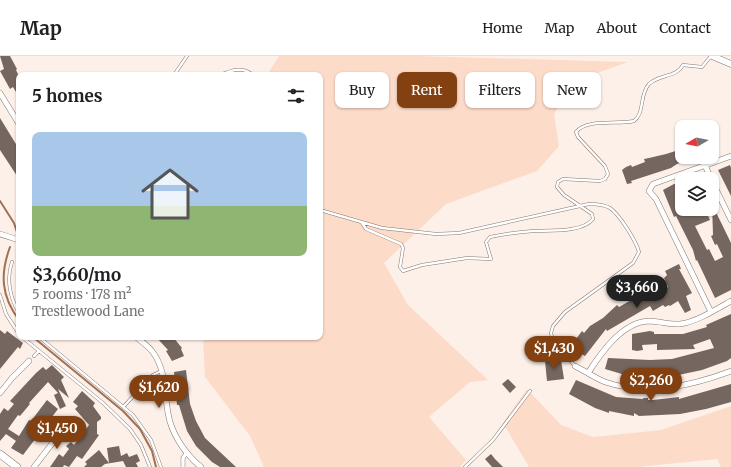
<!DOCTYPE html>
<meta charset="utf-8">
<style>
:root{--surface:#fff;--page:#f6f6f6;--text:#202124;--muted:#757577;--line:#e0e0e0;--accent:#834011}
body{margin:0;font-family:Merriweather,serif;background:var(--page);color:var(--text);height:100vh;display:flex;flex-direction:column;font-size:15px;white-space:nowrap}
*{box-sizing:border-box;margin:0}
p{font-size:13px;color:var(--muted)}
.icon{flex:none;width:22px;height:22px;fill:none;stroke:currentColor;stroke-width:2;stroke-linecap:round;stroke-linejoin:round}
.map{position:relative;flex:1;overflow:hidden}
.panel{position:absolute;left:16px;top:16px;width:307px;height:268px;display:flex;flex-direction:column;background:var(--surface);border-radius:8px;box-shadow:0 1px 3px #0004}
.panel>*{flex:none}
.guide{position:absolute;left:335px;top:16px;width:336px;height:36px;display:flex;gap:8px}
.needle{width:26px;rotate:261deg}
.buttons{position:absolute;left:675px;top:64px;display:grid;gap:8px}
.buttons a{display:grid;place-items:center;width:44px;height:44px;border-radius:8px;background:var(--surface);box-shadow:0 1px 3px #0004;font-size:20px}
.price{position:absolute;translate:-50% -34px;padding:0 9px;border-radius:14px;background:var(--accent);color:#fff;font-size:13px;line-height:26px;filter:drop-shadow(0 1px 2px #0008)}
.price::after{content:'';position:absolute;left:50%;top:24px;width:12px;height:9px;margin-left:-6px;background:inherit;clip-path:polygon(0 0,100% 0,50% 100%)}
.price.selected{background:#222;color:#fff}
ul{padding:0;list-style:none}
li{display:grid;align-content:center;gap:8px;height:212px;padding:0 16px}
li+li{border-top:1px solid var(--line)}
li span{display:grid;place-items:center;height:124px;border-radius:8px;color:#555}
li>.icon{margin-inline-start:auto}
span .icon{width:72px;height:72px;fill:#fffc;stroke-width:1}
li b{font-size:17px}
h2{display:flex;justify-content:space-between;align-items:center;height:48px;padding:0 16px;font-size:17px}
.pill{padding:0 14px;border-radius:8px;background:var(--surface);box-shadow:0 1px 3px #0004;font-size:14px;line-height:36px}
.pill.selected{background:var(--accent);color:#fff}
header{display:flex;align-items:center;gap:24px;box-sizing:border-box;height:56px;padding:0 20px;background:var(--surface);border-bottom:1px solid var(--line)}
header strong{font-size:19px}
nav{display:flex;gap:22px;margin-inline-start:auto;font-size:14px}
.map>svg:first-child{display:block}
.green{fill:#fcdbc9}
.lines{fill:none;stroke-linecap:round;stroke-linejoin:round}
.stream{stroke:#a07155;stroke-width:2}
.building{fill:#75675f}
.service-casing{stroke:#86776f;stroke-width:3.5}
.pedestrian-casing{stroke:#86776f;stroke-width:4.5}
.minor-casing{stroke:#86776f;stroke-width:6}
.tertiary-casing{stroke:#86776f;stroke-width:7}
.secondary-casing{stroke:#86776f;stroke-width:8}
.service{stroke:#fff;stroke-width:2.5}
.pedestrian{stroke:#fff;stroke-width:3.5}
.minor{stroke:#fff;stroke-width:5}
.tertiary{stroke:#fff;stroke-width:6}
.secondary{stroke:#fff;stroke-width:7}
</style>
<header>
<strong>Map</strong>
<nav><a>Home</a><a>Map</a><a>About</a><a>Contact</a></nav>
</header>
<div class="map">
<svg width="731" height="411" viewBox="0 0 731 411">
<rect width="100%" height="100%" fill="#fdf0e9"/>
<path class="green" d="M279,0H416L628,6L575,25L554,58L559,90L537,115L446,148L384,207L408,249L488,324L470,326L429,361L466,404L460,411H264L250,380L205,321L203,281H320V19H267Z
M527,333L561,369L593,381L661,374L731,350V411H721L717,403L637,411H529L503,367Z"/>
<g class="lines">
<path class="stream" d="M0,145L14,167L17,176
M10,191C0,218 1,240 19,264
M33,281L123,355L140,373L152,395L156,411"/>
</g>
<path class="building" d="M0,0H10L17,13L16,14L19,20V41L13,31L10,33L0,15L4,13Z
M0,62L19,93V123L0,94Z
M682,93V101L694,102L677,108L671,112L631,125L632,127L627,128L622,114L626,111L631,109L632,111L645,106L644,103L649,102L666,98Z
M730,109L731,112V140L718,114Z
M674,128H678L681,133H679L682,139V153H705L710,164L695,170L707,194L709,193L715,205L723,201L717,188L715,189L711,180L713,179L712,148L731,187V234L715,242L697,204L696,205L693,194L676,160L674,161L663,134Z
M679,208L681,213H679L692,237L686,240L691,254L685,257L678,245L670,250L669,249L665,251L663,249L653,255L650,250L607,275L606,273L585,300L570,291L582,275L584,277L590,270L603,262L617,249L619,251L640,239L644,245L668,231L664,222L667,219L665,215Z
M731,258V302L727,305L702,314L669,321H632L605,313L608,302L650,304L672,303L714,292L710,283L693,289L695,293L657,294V288L642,289L643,294L637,295L632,294V278L650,275L654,276V278H683L707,271L706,269Z
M0,274L5,278L7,275L23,287L20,293L18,291L0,313Z
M156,281H173L182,292L181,293L184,300L172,305L166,295L168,294Z
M561,304L564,323L547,325L545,305Z
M52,309L64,321L61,324L69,342L58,333L66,350L60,353L54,339L58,337L48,326L29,347L30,348L20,360L18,359L8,373L19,380L29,364L31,365L47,344L58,353L23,399L11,392L16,385L6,378L0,385V358L4,352L8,355L14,348L10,345L36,317L43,311L46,314Z
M186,314L190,348L196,365L205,382L236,411H220L212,406L196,390L187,375L179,349H177L174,316Z
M508,323L516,331L510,337L502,328Z
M576,324L616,341L643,343V342H648V344H653L679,341V343L731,328V346L706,353L680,358L639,360L634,357V360L609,355V357L595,352L569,338Z
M82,335L95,347L93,350L101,361V363L97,366V378L99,379L82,403L77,400L69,411L64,409L63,411H50L59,398L63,401L69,393L66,390L71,386L74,389L89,369L75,353L78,350L73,346Z
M119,390L121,400L127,397L129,401L137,398L140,405L136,407L138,411H126L123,405L105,408L101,411H84L87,408L85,406L99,394L109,407L107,392Z
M491,398L495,403L503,411H492L485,403Z"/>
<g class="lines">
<g class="service-casing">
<path id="service" d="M174,19L187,0
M220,19C232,14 243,10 253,19
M320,154L382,172L436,178L459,177L589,148C596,148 603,148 610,152C620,159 636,185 639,196L633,207L565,256L553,270L551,277L553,285L575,310
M362,167L366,173L401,188L403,192L400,211L403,215L422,209L467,202L491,203L486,186L490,181C504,178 519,176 533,175C549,174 582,177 593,163L592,158L564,139L557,131L558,126L563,123L600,125L605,123L608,118L605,110L578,81L576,76C587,62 619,69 634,65C645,57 639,39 649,28C659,18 676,22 683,9L702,11L711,0
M12,206C6,223 10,242 19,257
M0,239L6,258L19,278
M22,281L103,347L130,373L141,389L150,411
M39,281L133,359L151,384L161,411
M34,300L39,295
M124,350L153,319L161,315
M465,411L493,384L530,335"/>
</g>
<g class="pedestrian-casing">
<path id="pedestrian" d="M183,411V402L187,396"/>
</g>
<g class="minor-casing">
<path id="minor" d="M0,37L19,68
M705,109L711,123
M712,125L731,164
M0,178L19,184
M711,256L656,143L649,135L653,128L731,100
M136,281C141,285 148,290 152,295C166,313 164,335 168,357C171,377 185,398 201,411
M575,310C585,315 595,322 605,326C647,340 691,330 731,315
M588,317C601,297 622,266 649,265C660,265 669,269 680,268C696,266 717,253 731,245
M0,337L12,322L29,305
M34,411L68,367"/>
</g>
<g class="tertiary-casing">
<path id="tertiary" d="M712,0L731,8"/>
</g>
<g class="secondary-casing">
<path id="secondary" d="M0,398L17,411"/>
</g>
<use href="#service" class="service"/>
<use href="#pedestrian" class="pedestrian"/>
<use href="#minor" class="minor"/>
<use href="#tertiary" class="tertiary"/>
<use href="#secondary" class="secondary"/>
</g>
</svg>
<div class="buttons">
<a><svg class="needle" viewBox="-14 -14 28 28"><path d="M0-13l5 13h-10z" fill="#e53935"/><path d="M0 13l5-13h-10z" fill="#757577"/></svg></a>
<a><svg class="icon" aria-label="layers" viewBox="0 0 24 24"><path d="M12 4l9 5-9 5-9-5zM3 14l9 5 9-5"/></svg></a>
</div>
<b class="price selected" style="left:637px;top:253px">$3,660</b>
<b class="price" style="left:554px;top:314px">$1,430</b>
<b class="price" style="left:651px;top:346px">$2,260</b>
<b class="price" style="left:159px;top:353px">$1,620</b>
<b class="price" style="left:57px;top:394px">$1,450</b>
<div class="guide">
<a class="pill">Buy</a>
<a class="pill selected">Rent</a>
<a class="pill">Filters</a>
<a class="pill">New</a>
</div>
<section class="panel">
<h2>5 homes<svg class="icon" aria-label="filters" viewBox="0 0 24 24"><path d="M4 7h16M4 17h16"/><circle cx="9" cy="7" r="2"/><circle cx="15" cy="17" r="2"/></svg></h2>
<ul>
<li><span style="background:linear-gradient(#a9c7e8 60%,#8fb573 0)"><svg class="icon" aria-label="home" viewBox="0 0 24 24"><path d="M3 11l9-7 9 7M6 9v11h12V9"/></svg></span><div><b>$3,660/mo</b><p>5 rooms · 178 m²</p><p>Trestlewood Lane</p></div></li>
</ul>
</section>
</div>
